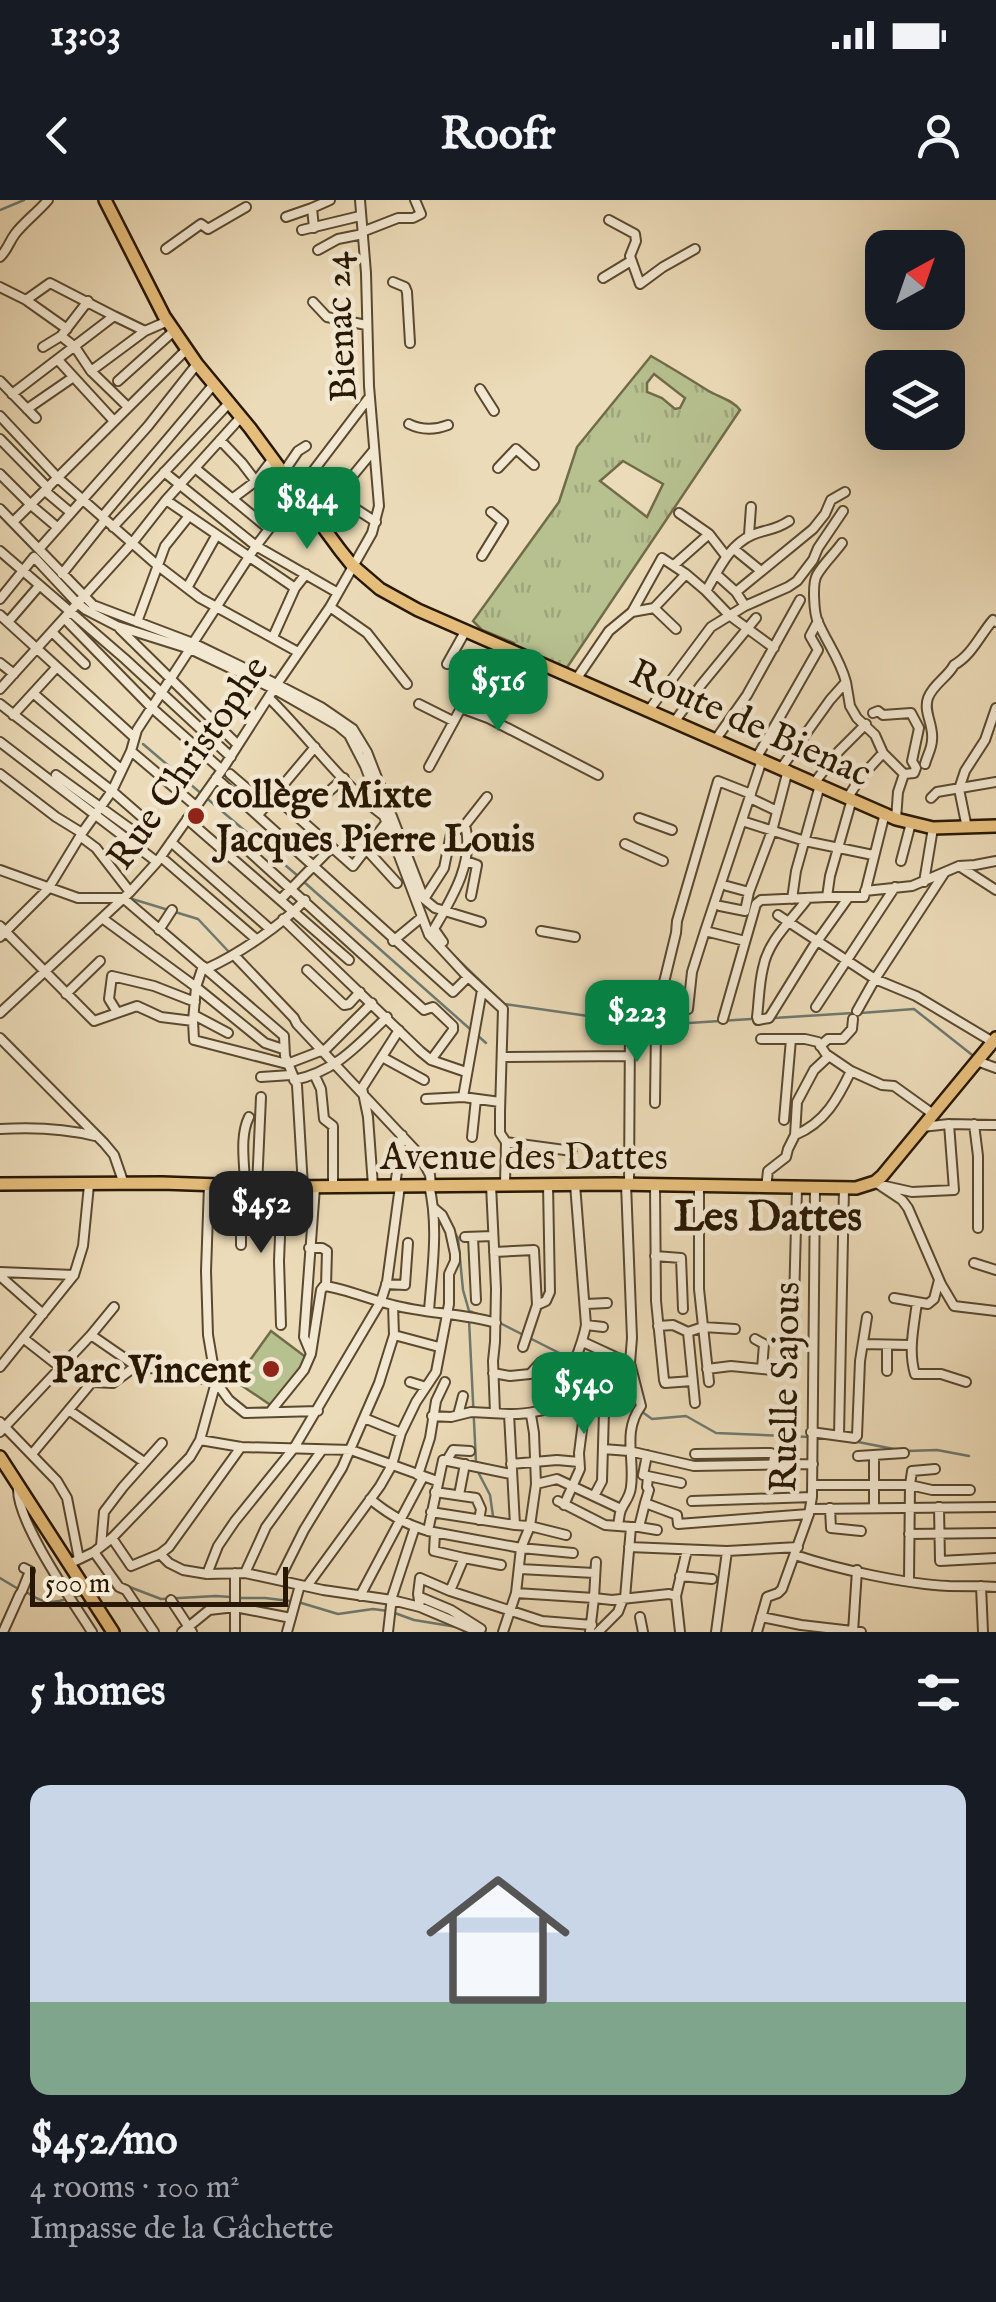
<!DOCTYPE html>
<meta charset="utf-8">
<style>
:root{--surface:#171b24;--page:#242831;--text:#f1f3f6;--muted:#9ea1a6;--accent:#0b8043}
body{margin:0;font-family:"IM FELL English",serif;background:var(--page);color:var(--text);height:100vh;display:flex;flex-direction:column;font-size:38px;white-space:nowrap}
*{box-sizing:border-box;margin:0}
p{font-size:32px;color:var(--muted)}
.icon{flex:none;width:55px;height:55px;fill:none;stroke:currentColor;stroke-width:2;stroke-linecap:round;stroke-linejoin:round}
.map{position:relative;height:1432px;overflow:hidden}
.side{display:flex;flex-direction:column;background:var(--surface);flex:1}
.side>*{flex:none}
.needle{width:65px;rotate:40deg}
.controls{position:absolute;left:865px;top:30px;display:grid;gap:20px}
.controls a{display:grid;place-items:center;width:100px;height:100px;border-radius:20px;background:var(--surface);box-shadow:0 10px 40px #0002;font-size:50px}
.scale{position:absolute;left:30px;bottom:25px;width:258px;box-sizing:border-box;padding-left:10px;border:5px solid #281801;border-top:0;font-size:28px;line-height:35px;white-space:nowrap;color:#281801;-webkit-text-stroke:8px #f3e8d1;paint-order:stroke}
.price{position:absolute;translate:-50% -85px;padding:0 22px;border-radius:20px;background:var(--accent);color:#fff;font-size:32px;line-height:65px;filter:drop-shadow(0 2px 5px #0008)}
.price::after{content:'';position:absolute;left:50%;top:60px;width:30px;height:22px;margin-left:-15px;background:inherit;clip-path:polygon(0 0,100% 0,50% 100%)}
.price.selected{background:#222;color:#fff}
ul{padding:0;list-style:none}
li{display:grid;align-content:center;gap:20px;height:530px;padding:0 30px}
li span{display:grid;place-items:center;height:310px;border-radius:20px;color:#555}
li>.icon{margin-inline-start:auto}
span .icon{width:180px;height:180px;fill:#fffc;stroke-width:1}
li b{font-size:42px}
h2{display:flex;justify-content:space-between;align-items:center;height:120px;padding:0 30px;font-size:42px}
.status{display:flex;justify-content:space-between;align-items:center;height:70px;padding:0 50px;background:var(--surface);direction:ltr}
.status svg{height:28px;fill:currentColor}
header{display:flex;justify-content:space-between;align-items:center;height:130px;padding:0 30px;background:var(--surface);font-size:45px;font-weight:700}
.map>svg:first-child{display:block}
.grass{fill:url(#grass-tufts);stroke:#706c48;stroke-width:2.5;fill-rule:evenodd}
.park{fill:#b7c08f;stroke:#706c48;stroke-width:2.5}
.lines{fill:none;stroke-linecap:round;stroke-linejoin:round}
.stream{stroke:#6e786f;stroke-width:2.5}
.minor-casing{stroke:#59492f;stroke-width:12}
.major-casing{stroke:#281801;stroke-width:16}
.minor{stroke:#f3e8d1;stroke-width:8}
.major{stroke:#e6be7c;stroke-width:11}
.poi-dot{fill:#8f2418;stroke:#f3e8d1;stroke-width:4}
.labels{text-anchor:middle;stroke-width:9;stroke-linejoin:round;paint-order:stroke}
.street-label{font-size:38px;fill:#281801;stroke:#f3e8d1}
.poi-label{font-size:38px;font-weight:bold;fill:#281801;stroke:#f3e8d1;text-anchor:start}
.quarter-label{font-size:42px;font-weight:bold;fill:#281801;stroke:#f3e8d1}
</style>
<div class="status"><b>13:03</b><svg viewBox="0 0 49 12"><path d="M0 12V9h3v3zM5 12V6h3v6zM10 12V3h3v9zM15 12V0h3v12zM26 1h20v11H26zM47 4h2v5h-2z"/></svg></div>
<header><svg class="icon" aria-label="back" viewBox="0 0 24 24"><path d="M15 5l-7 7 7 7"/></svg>Roofr<svg class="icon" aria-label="person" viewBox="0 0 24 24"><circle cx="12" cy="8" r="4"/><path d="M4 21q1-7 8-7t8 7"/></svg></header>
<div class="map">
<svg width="996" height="1432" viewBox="0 0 996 1432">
<defs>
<pattern id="grass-tufts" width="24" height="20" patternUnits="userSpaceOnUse" patternTransform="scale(2.5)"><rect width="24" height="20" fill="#b7c08f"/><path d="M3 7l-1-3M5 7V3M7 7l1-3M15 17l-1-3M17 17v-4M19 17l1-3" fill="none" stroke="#9da47a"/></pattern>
</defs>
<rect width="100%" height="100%" fill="#ecdbb8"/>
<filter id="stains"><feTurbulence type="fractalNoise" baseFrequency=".002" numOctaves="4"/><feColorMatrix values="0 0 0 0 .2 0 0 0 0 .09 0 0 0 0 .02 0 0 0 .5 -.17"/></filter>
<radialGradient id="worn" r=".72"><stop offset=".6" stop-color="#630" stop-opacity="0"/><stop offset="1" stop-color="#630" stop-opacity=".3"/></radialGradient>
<path class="grass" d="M651,156C670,167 688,178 707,190C718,197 733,200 740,210L566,469L513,447L514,443L482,430L473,421L559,302L577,247ZM654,174L685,198L680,208L675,209L662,198L647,192V183ZM623,261L663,284L647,317L600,281Z"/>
<path class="park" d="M271,1131L307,1158L272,1206L235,1181Z"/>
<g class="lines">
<path class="stream" d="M0,10L24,0
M0,316L79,397
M102,413L122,423L174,440
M143,544L298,676
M304,682L470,829
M415,686L426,716
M129,698L198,719L229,752
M442,744L504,804L602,818L689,823L751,819
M861,813L914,809L976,858
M774,818L853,813
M476,834L486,843
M384,911L412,942
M434,992L438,1008
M454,1032L458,1038L463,1090L469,1111
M469,1111L480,1115
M469,1120L476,1262
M496,1121L583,1165L606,1184
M612,1190L652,1219L686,1216L716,1233L810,1237
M853,1241L899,1250
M907,1251L937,1250L969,1256
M477,1270L490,1295L493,1316
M0,1378L20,1390
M127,1386L161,1399L216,1396L231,1397
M25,1391C50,1409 55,1401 82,1395
M95,1393L117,1388
M239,1398H265L290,1401
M298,1402L338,1414L373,1409L388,1411
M392,1412L414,1420L463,1428L464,1432"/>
<g class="minor-casing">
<path id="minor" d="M286,17L312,8
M609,20L635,34L636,41L630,56L640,84L663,67L695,49
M314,28L312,8L330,0
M302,30L360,16
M362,32L398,18H413L421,14L415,0
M166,49L201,24L208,29L246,7
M318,50L338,39L363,34
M0,57C8,49 9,42 15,34C24,22 38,12 48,0
M603,78L631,61
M393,82L405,87L407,92L410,143
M0,87L26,100L67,129
M26,100L50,83L114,116
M313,102L327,117L366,125
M61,136L75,147L91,171L127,206
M43,147L61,136L88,101
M58,160L114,221
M91,171L145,131L168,121
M0,181L36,218
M118,181L175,130
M480,189L494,211
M12,194L114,116L145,131
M27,209L72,178
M0,216L58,278L157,365L200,398L298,452
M409,224C421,230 435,230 448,225
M0,239L48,288
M220,240L242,263L274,305L282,310
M195,268L269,329
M498,268L516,249L534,265
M164,272L256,346L338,393
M283,273L298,251L306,246
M0,274L31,305L57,327
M45,291L70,312
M336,296L376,322
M232,299L256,281L272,260
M166,300L295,388
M0,309L93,405L193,443L259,475L321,507L353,529L367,552L424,699L435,708L481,722
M679,313L709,334
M102,317L214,184
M317,319L374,250
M13,322L187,149
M113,327L230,202
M749,335L751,307
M39,349L148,226L197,164
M734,349L761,371
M0,351L125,459L231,557
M482,356L503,322L491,312
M674,365L709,334L726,356
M62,374L105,320
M716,374L736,392
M187,388L216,336
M706,391C718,371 729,345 752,335C766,329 774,331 789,321
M0,399L34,357L77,403L86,410L117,426L190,449L274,489L337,525L349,535L365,566L429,735L464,773L503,809L500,912V933L506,942L505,984
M745,406L736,392L813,329L825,314L831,300L845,292
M330,407L367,433L407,484
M654,408L676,429
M632,412L662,358L686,374L706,391L729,415L774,448
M0,415L134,537
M64,418L151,507L222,570
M8,422L39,386
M137,422L165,346L189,316
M120,429L238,545
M52,432L85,464
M273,437L295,388L306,374
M193,443L256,346L368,199
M0,463L14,474
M447,464L466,430
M577,478L609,431L632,412L654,408L686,374
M846,482L850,506L857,518L875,535L883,553L904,574
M0,489L133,342L166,300L241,217
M33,493L122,570
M269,498C306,534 343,586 384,616
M0,504L112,591L151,625L138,648
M419,504L453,521
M649,510L711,427L745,406L788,387L797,381L813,360L818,348L843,311
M873,513L878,511L883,515L911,513L919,528L912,561L916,568L914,573L904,574
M13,515L56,468
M488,518L598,575
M675,521L701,485L756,418
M716,539L747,495L800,400
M0,542L157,662
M131,551L197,607
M757,557L818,450L810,436L818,421
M925,564C927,556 932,548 932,540C934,525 923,512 928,498C933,484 948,477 954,465C972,455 980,435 993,420L996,422
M429,567L461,508L488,518L519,453
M782,567L830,500L846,482C840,459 827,443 818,422C814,414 812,383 817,375C823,364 834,354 842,343
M0,574L56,617L82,633
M230,574L266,605
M56,575L143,638
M216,578L453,792L468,777
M815,582L839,551L866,524
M274,596L353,666L386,623
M848,597L861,577L883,553
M750,598L777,611
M931,598L937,592L996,582
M316,603L344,578
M258,615L315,547
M639,618L672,630
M187,619L349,760
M896,619L898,592L904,574
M742,621L805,641L873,655
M967,628L959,589L965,571L985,540L996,508
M80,636L96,648L130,692
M171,642L270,729
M625,644L663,661
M217,645L231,635L424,810L433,807L453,826V830L431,860
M366,649L397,683
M161,657L256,739
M466,661L477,665L471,696
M901,661L911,623
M959,666L996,690
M0,670L78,698H123
M924,682L933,628
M727,686L749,692
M865,691L912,686L959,666L975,665L996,661
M827,697H864L885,613
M123,698L284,836L285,856L297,885L303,987
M808,698C792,720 768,740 763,768C759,784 759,801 757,817L758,820L769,818L813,747L848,698
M424,699L444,668L451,634L465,625L487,597
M792,699L796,671L820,585
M280,700L331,648
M720,706L745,711L749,692L772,631L788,570
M778,715L875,779L916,796L993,842
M102,718L196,787L265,843L283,849
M283,719L420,851L431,860L466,872
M0,726L94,821L137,806L161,817L193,821L196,787L203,766
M159,730L172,710
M541,731L575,737
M705,731L745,741
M0,737L48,689L82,633L112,591L131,551L137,530L190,449
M393,741L422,717
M443,742L434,729C452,698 475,661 465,625
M234,755L294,818L297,824L419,954L430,975L431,985
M206,769C237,755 282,725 305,700
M307,770L344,805L349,804L360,792
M66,794L100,761
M658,807L676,733L677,721L718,581L751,594
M816,807L895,687
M688,809L692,772L705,731L762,560
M857,811L875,779L945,672
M117,812L109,799L112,776L154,786L195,802
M0,813L130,692L157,662L222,570L277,484L330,407L372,333L379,306L369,186L366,73L360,0
M194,815L228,833
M723,819L756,704L761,700L827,697L830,676L852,599
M193,821L194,840L287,864L326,849L372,803
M0,838L104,943L114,955L124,984
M761,839H805L818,842L826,854L851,871L882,885L894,886L933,914
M820,846L828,839H843L852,829L853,819
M382,857L424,880
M502,857L629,856
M977,861L996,868
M315,876L321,889L324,919L333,926V985
M261,877L291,875
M294,880C335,872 358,845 387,817
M463,897L482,790
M426,899L463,897L500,902
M655,903L656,828
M784,920L791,839
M974,924L978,956V1028
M922,927L949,924L996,925
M0,929C32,927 63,928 95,936
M795,935C825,923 838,898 851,871
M472,937L476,899
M506,942L572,951
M875,982L902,1000L908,1008L941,1084L954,1106L996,1111
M491,985L496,1089L495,1142L493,1161L495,1213
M629,985L630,826
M373,986L368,917L362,888L399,830
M395,986L402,935
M655,986L656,1101L664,1180L665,1183L692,1181
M885,986L912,992L954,990L949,924
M241,987V1045
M245,987C245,965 239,937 249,917
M257,987L261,897
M699,987V1089L709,1182
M766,988L768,971L786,957L788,949L795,935L797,902L814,870L829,856
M465,1037L493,1036
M473,1037L476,1100
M309,1048H322L327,1051L326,1086
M494,1052L534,1050L537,1105L523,1147
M655,1056L681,1058L683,1109
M974,1063L996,1070
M0,1072L74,1075
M0,1076L43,1114
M386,1084L405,1085L408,1043
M894,1098L928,1104L934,1099L939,1080
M917,1102C914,1126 908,1151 915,1174H941L966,1182
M794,1103L797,988
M586,1104L607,1103
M537,1105L546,1101L550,1092L548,984
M429,1111C432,1069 439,1027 429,985
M281,1125L279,1061L282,987
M586,1125L603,1127
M658,1126L673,1125L688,1132
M91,1135L136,1166
M394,1135L439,1147
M23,1138L60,1167
M755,1139L764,1144L762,1169
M583,1142L624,1161
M863,1144L911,1145
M311,1154L321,1090L324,1086C348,1089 370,1100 393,1105C427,1114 462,1113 496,1123
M0,1167L74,1075L83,1046L89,985
M707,1169L731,1166L772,1170
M887,1171V1145
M493,1173L510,1176L530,1174L541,1162L543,1161L569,1171L588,1183L579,1253L580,1269L564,1305
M216,1182L229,1200L245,1213L318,1211
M410,1182L426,1187
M545,1184L562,1191
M695,1203L688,1132L703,1127L735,1129
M70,1211L144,1262
M270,1212L304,1170L311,1154L304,1137L315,987
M458,1215L463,1196
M531,1215L534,1233L536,1284
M432,1216L451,1217L471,1212L509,1214
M364,1218L401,1233
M0,1222L57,1281L67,1298L79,1359
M0,1232L91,1135L114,1107
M811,1232L855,1238L857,1236L860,1161L867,1117
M839,1236L844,988
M200,1240L241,1247L351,1250L437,1281
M603,1249L629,1251L694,1266L813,1264
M32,1254L92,1182L113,1183L136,1166L165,1170L216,1182
M695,1254L771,1253L774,1256L773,1264
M647,1255L643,1275L681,1283
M858,1256L904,1253
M447,1260L453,1250L470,1251
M511,1264L557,1260L579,1262
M935,1269L912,1271L910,1285L932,1290H970
M418,1275L430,1238L436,1201L445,1182
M812,1285H910L909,1381
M18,1289C17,1322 73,1402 92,1432
M435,1292L476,1298L481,1309L479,1320
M459,1295L465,1264
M594,1296L602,1281L604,1211L611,1183L623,1161
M370,1299C387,1313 406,1325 428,1331L521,1348L573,1353
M558,1301L605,1325L618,1326
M692,1301L812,1297
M645,1303L649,1290L647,1287L648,1277
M874,1307V1256
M939,1307L940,1361L996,1358
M830,1308L831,1328L861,1331
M810,1309L996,1307
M431,1312L515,1325
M631,1327H639L645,1303L677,1315L678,1324L809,1314
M639,1327L657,1330
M428,1331L443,1260L511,1274
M435,1333L434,1351L464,1358L450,1391
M909,1334L996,1333
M566,1335L530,1326L536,1284L557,1279L621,1309
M112,1338L131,1366L160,1354L169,1347L241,1247
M101,1346L104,1312L123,1287L162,1243
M629,1347L727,1351L798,1347
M94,1352L119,1387L126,1390L154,1432
M160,1354L169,1363L183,1370L207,1374L245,1373L323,1390L392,1400L420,1407L479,1432
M795,1355C837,1369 904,1384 949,1386C965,1386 980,1386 996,1387
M464,1358L501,1365
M69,1364L94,1352L112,1338L190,1257L200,1240L216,1182L208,1135L206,1071L209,986
M520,1369L594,1373
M235,1373V1432
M245,1373L266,1327L322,1250
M207,1374L218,1346L235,1321L294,1248L381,1101L387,1082L400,986
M680,1376L712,1379
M279,1380L304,1330L342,1268L379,1183L394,1135L393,1105
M307,1386L380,1286L392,1265L401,1233L416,1202L436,1172L449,1104V1074L455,1061V1054L450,1031L442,1015L435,1009
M981,1386L983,1432
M22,1391L30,1371L24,1368
M516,1393L594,1398L596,1362
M360,1396L423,1277
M420,1397L451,1410L481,1429
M625,1398L631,1327L618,1326C619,1321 619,1315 621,1310C625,1301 630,1297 631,1287C635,1258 622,1232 641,1206L630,1163L632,1138L626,984
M171,1400L192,1432
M420,1407L418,1394L420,1378L450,1391L542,1421L592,1425
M640,1417L643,1432
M761,1417L801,1425L861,1432
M3,1432L20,1394
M182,1432L209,1410L235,1407L291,1418
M287,1432L300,1385
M388,1432L392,1397L415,1327
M503,1432L516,1393L521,1348L530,1326L515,1325L509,1214C530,1215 539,1209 561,1208C564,1178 581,1154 586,1125L575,984
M590,1432L594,1398L612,1400L669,1394L676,1396
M598,1432L618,1412L623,1399
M680,1432L676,1396L687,1350
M716,1432L727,1351
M757,1432L767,1397L778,1393L782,1389L809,1314L812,1297L815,988
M853,1432L857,1370"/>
</g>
<g class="major-casing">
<path id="major" d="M105,0L164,116L197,164L250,228L340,350L352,365L380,389L418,410L896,619L933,628L996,626
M0,984L162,983L282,987L615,984L856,988L875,982L882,976L996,838
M0,1257L113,1432"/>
</g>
<use href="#minor" class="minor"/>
<use href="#major" class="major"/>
</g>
<g class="poi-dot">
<circle cx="196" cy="616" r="10"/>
<circle cx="271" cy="1169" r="10"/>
</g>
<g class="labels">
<g class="street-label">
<text transform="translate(339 127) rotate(-93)" y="13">Bienac 24</text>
<text transform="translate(751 522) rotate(24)" y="13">Route de Bienac</text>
<text transform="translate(187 562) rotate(-55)" y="13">Rue Christophe</text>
<text x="524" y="969">Avenue des Dattes</text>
<text transform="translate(784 1187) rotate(-89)" y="13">Ruelle Sajous</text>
</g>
<g class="poi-label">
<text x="216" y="607">collège Mixte<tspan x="216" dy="44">Jacques Pierre Louis</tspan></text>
<text x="251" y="1182" text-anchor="end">Parc Vincent</text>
</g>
<g class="quarter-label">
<text x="768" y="1030">Les Dattes</text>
</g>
</g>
<rect width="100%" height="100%" filter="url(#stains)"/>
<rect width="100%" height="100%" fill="url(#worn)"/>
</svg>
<div class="controls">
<a><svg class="needle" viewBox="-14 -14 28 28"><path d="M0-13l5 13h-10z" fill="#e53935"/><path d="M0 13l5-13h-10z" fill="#9ea1a6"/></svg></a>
<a><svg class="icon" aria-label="layers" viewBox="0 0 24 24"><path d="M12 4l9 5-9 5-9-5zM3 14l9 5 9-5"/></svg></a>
</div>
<div class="scale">500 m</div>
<b class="price" style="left:307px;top:352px">$844</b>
<b class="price" style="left:498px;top:534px">$516</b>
<b class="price" style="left:637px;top:865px">$223</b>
<b class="price selected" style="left:261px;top:1056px">$452</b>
<b class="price" style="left:584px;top:1237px">$540</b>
</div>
<section class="side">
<h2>5 homes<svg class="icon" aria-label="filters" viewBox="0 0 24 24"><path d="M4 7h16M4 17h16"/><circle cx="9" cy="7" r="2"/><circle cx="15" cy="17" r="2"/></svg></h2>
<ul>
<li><span style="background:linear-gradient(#c9d6e8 70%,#7fa58c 0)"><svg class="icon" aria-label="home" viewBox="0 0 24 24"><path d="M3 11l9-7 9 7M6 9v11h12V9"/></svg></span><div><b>$452/mo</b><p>4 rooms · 100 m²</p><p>Impasse de la Gâchette</p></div></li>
</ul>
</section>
